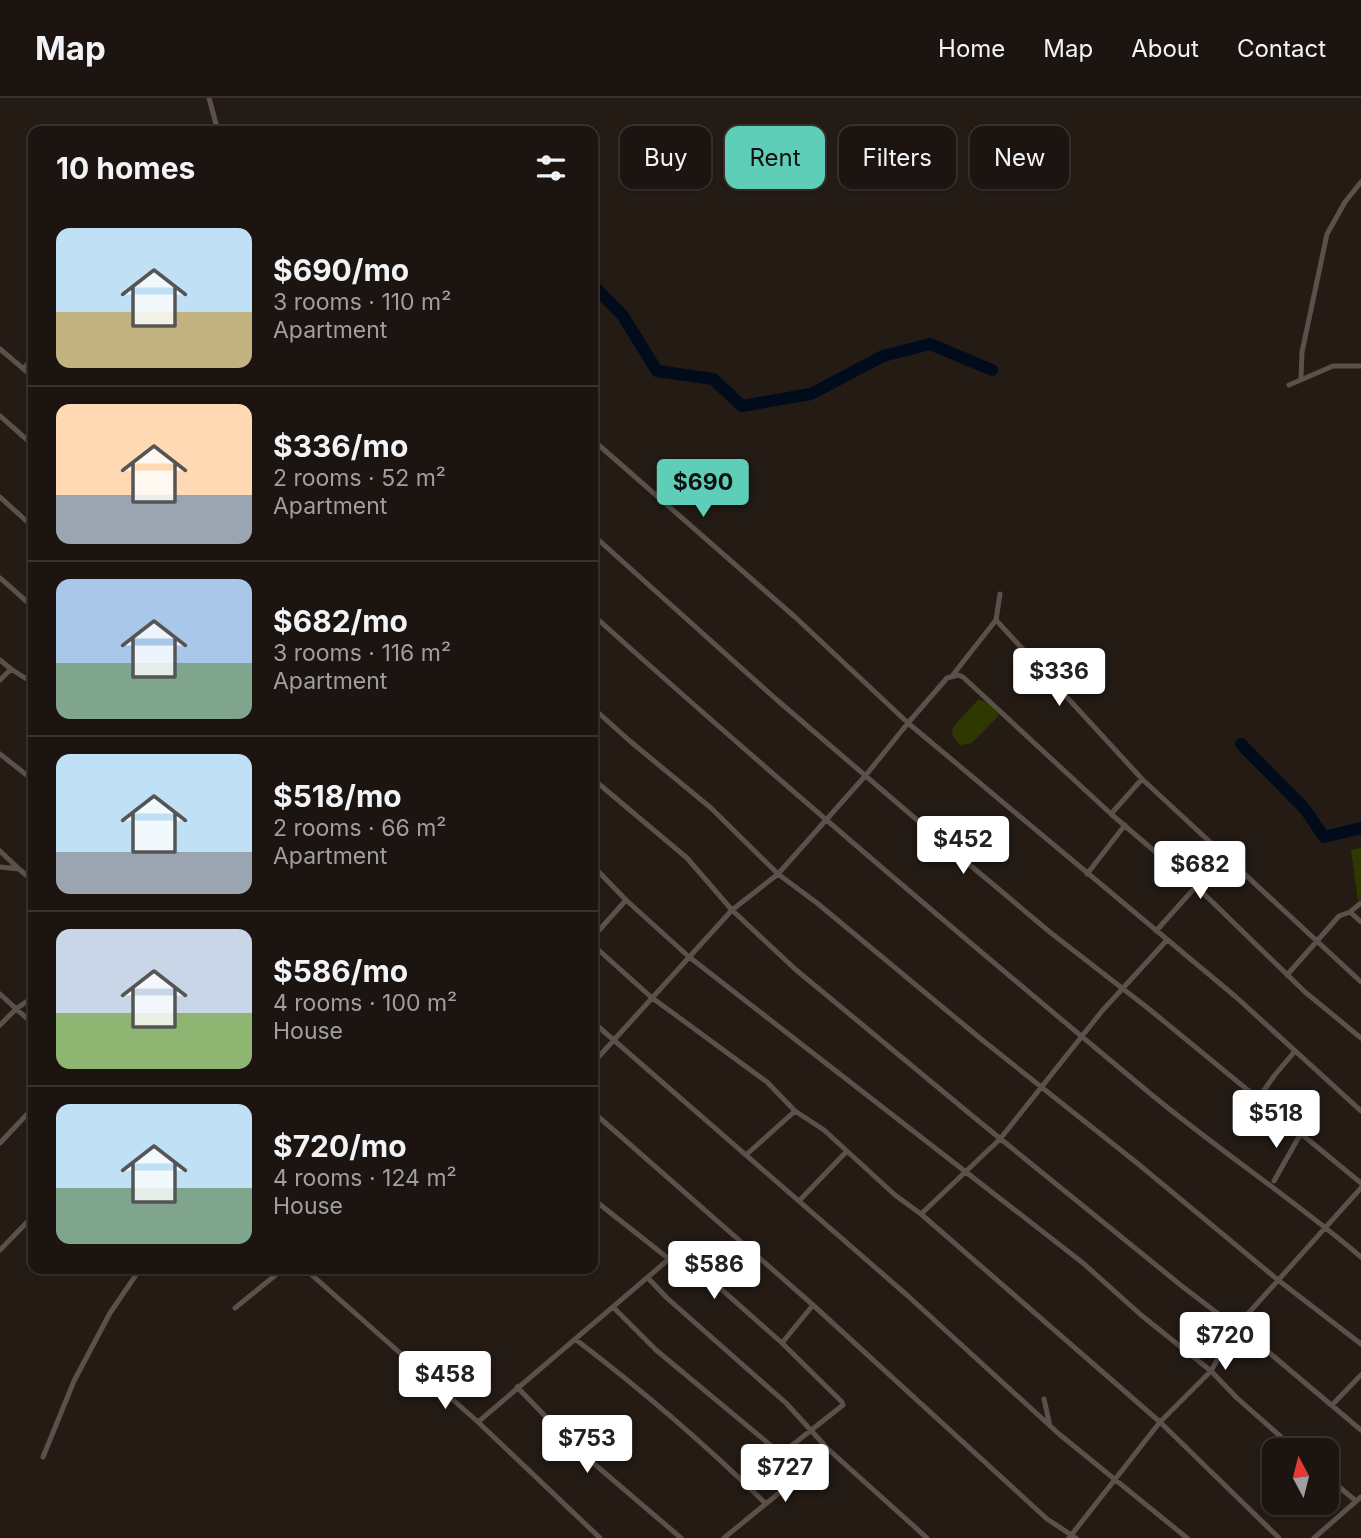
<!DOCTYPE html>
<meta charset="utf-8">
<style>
:root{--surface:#1b1410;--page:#241d19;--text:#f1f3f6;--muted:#a09e9f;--line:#393330;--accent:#5eceb8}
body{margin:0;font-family:Inter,sans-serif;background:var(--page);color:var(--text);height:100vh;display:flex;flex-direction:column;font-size:26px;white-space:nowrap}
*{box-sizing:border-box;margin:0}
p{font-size:23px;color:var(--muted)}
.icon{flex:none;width:38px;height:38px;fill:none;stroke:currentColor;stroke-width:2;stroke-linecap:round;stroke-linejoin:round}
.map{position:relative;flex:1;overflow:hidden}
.sheet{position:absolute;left:28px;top:28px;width:570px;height:1148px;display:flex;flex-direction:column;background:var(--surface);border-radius:14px;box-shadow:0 2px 5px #0004,0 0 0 2px var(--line)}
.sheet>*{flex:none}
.guide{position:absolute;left:620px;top:28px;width:635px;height:63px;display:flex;gap:14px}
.needle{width:46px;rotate:353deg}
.fabs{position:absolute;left:1262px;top:1340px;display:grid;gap:14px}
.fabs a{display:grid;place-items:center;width:77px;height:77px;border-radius:14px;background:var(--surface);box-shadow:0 2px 5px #0004,0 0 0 2px var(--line);font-size:35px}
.price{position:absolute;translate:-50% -60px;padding:0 16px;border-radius:7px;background:#fff;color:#222;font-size:23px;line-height:46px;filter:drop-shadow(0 2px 4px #0008)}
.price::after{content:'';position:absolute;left:50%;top:42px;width:21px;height:16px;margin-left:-10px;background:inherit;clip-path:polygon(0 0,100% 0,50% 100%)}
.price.selected{background:var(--accent);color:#111}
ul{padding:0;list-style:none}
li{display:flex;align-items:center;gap:21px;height:175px;padding:0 28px}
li+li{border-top:2px solid var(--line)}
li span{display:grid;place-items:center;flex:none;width:196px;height:140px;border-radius:14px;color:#555}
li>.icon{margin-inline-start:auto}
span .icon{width:84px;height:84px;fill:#fffc;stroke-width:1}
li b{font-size:30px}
h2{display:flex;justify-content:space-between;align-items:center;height:84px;padding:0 28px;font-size:30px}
.tag{padding:0 24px;border-radius:14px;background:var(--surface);box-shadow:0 2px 5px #0004,0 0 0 2px var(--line);font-size:24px;line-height:63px}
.tag.selected{background:var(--accent);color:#111}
header{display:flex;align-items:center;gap:42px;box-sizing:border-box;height:98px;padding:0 35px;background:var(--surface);border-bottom:2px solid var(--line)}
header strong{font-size:33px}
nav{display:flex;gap:38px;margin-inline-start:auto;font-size:24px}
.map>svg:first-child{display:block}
.green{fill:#303802}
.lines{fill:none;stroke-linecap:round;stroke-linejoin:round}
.river{stroke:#000b1b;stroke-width:12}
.minor{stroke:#5c514a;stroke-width:5}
</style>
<header>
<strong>Map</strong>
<nav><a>Home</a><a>Map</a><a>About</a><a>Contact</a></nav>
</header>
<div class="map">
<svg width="1361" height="1440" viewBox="0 0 1361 1440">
<rect width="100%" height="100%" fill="#241b15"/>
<path class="green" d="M978,602C988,603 993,609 999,617L972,645L960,647L952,637L953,629Z
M1361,750V801L1358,803L1351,752Z"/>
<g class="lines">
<path class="river" d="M593,187L623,218L657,273L713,281L742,308L811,296L883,258L930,246L992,272
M1241,646L1305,711L1324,739L1361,730"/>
<path class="minor" d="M209,0L218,33
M0,251L33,279
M23,271L33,260
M1301,280L1302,254L1327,136L1345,104L1361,84
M1289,287L1333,268H1361
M0,318L33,347
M593,342L795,519L908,625L947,580L958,577L963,579L1111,716L1200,792L1305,894L1361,940
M0,399L33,429
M593,437L777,602L958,757L1051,835L1149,911L1361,1085
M0,480L33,509
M593,517C776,681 963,840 1152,997C1220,1053 1294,1102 1361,1159
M996,522L1142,681
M593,547L595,544
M0,562L11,571
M952,578L996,522L1000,496
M0,582L11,571L33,585
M593,610L631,644L711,710L778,776L817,805L981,941L1137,1065L1278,1182L1361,1246
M0,656L33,682
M593,681L687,760L732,812L795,871L981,1025L1183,1189L1266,1252L1361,1332
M1111,716L1142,681L1361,884
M0,753L18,770
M593,768L626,802L688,858L1083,1165L1141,1217L1211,1273L1237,1300L1297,1353
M0,769L19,771L33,783
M1087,776L1125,727
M1350,814L1361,805
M1156,833L1225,756
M593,839L626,802
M593,847L651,899L767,984L795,1013L824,1032L895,1097L921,1116L1160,1324L1279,1440
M1287,877L1339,818L1350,814L1361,824
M0,896L33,926
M593,924L908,1198L1059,1336L1187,1440
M0,927L16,911L33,899
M593,965L732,812L778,776L866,677L908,625L1236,899L1361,1013
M1258,1001L1274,978L1295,953
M593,1014L813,1207L1047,1421L1076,1440
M0,1045L33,1010
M747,1056L795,1013
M1274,1083L1301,1035
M593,1101L669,1161L685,1159L782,1245L842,1304
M799,1103L847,1053
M921,1116L1000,1041L1102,913L1167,842
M0,1152L33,1118
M305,1171L478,1324L600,1440
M648,1180L667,1200L786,1305L828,1351L927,1440
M235,1210L283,1171
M614,1210L656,1252L781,1356L801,1377
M575,1241C642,1292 705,1346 765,1405
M782,1245L813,1207
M517,1289L578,1352L681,1440
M1044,1301L1050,1328
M1332,1307L1361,1277
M478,1324L669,1161
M781,1356L843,1307
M43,1359L74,1283L110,1215L140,1171
M1326,1378L1356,1403
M724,1440L801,1377L828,1351
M1069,1440L1160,1324L1211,1273L1236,1229L1361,1090
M1314,1440L1361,1399"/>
</g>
</svg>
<div class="fabs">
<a><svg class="needle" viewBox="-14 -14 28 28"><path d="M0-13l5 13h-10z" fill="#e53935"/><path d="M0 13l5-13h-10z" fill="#a09e9f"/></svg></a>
</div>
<b class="price selected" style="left:703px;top:421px">$690</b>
<b class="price" style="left:1059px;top:610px">$336</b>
<b class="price" style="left:963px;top:778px">$452</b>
<b class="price" style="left:1200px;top:803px">$682</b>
<b class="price" style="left:1276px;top:1052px">$518</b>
<b class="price" style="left:714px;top:1203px">$586</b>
<b class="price" style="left:1225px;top:1274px">$720</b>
<b class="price" style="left:445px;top:1313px">$458</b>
<b class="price" style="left:587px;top:1377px">$753</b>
<b class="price" style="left:785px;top:1406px">$727</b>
<div class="guide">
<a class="tag">Buy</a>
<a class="tag selected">Rent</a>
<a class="tag">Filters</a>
<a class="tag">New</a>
</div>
<section class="sheet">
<h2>10 homes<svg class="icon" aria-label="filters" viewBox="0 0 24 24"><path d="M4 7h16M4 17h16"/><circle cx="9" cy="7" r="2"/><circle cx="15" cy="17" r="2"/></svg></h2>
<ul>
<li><span style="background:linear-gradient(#bfe0f5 60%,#c2b280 0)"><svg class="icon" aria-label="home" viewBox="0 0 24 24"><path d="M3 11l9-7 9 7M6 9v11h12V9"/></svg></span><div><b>$690/mo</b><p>3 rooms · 110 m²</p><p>Apartment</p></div></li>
<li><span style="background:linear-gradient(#ffd9b3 65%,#9aa5b1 0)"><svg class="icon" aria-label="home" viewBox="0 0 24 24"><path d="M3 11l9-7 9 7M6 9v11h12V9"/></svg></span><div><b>$336/mo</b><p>2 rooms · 52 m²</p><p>Apartment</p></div></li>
<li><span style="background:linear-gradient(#a9c7e8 60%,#7fa58c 0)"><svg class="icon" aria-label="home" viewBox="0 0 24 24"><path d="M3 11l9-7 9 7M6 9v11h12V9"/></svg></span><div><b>$682/mo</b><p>3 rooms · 116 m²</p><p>Apartment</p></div></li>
<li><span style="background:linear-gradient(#bfe0f5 70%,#9aa5b1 0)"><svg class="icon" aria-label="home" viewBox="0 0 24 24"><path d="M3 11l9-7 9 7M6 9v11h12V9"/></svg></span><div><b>$518/mo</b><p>2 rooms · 66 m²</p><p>Apartment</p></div></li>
<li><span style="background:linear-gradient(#c9d6e8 60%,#8fb573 0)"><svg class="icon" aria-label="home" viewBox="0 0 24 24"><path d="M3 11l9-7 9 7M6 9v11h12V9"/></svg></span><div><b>$586/mo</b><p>4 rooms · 100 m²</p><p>House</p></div></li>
<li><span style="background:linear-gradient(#bfe0f5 60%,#7fa58c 0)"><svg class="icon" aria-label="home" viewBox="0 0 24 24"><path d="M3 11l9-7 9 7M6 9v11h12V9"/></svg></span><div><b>$720/mo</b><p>4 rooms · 124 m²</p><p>House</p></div></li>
</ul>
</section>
</div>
